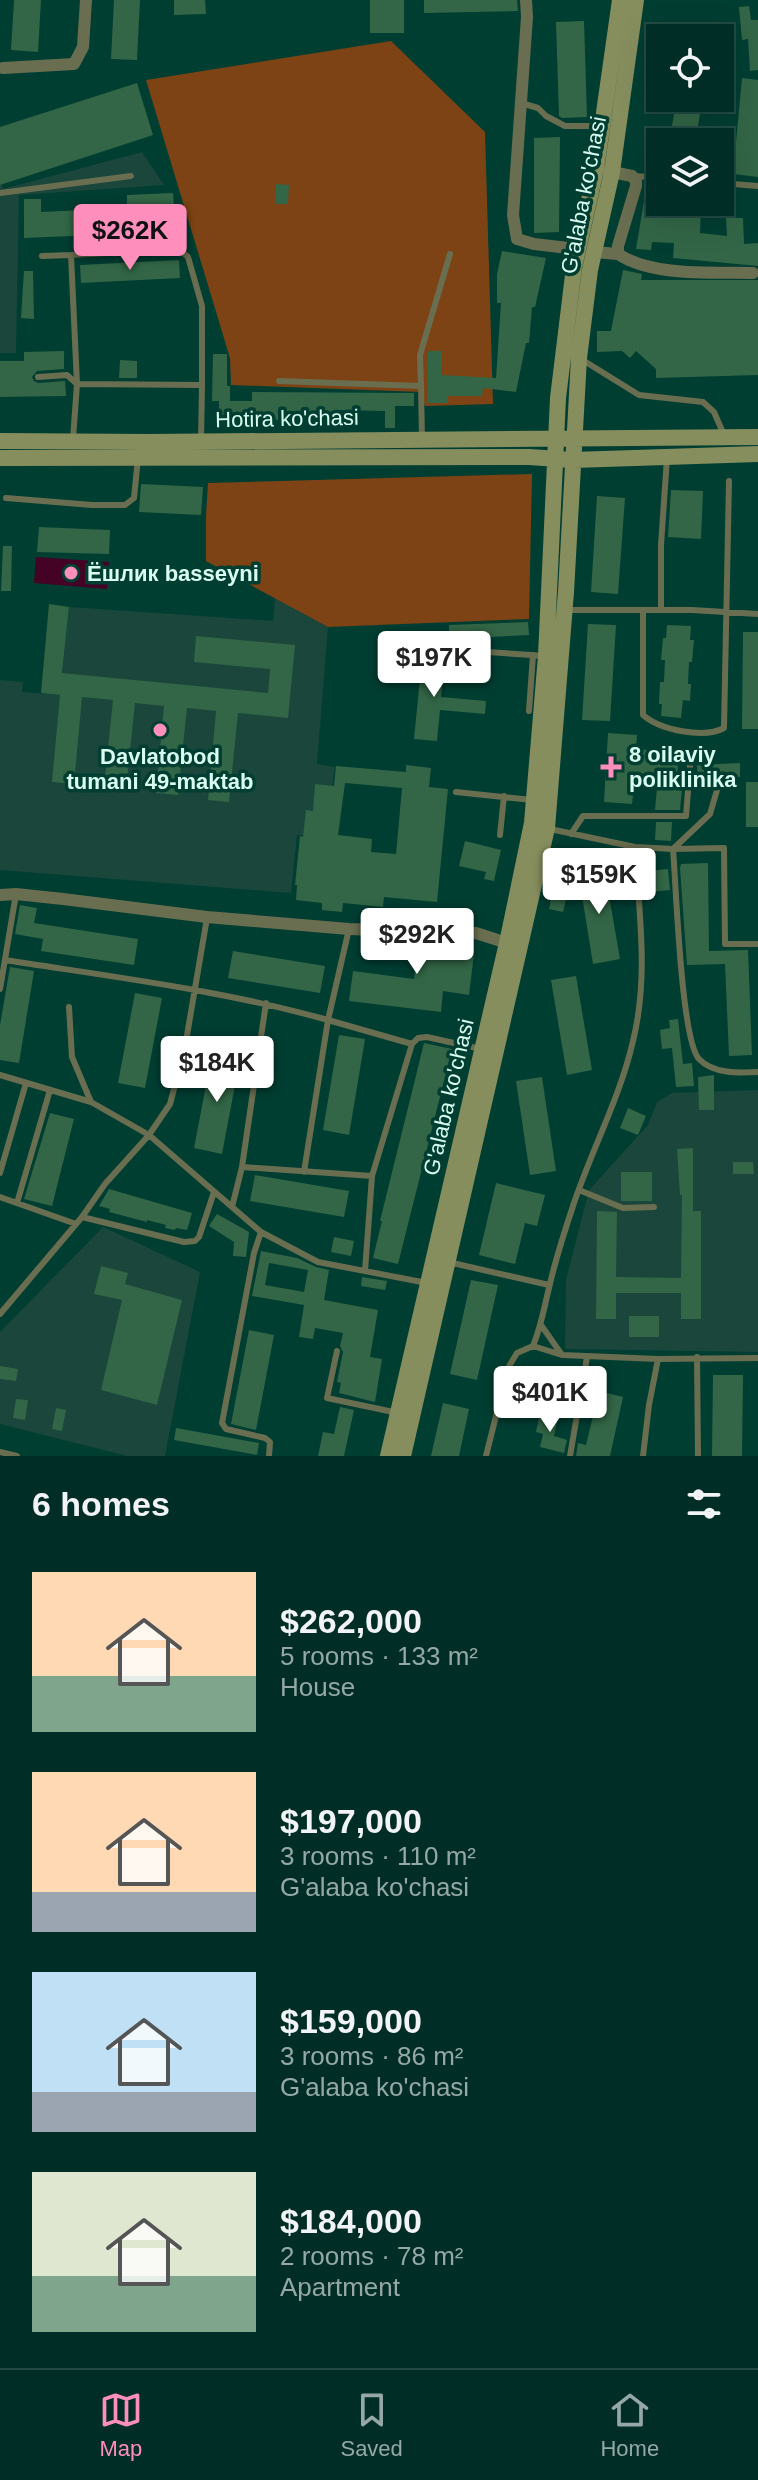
<!DOCTYPE html>
<meta charset="utf-8">
<style>
:root{--surface:#002e26;--page:#0a362e;--text:#f1f3f6;--muted:#95a8a7;--line:#224a43;--accent:#fe8ebc}
body{margin:0;font-family:Arial,sans-serif;background:var(--page);color:var(--text);height:100vh;display:flex;flex-direction:column;font-size:30px;white-space:nowrap}
*{box-sizing:border-box;margin:0}
p{font-size:26px;color:var(--muted)}
.icon{flex:none;width:44px;height:44px;fill:none;stroke:currentColor;stroke-width:2;stroke-linecap:round;stroke-linejoin:round}
.map{position:relative;height:1456px;overflow:hidden}
.side{display:flex;flex-direction:column;background:var(--surface);flex:1}
.side>*{flex:none}
.fabs{position:absolute;left:646px;top:24px;display:grid;gap:16px}
.fabs a{display:grid;place-items:center;width:88px;height:88px;border-radius:0px;background:var(--surface);box-shadow:0 8px 32px #0002,0 0 0 2px var(--line);font-size:40px}
.price{position:absolute;translate:-50% -68px;padding:0 18px;border-radius:8px;background:#fff;color:#222;font-size:26px;line-height:52px;filter:drop-shadow(0 2px 4px #0008)}
.price::after{content:'';position:absolute;left:50%;top:48px;width:24px;height:18px;margin-left:-12px;background:inherit;clip-path:polygon(0 0,100% 0,50% 100%)}
.price.current{background:var(--accent);color:#111}
ul{padding:0;list-style:none}
li{display:flex;align-items:center;gap:24px;height:200px;padding:0 32px}
li span{display:grid;place-items:center;flex:none;width:224px;height:160px;border-radius:0px;color:#555}
li>.icon{margin-inline-start:auto}
span .icon{width:96px;height:96px;fill:#fffc;stroke-width:1}
li b{font-size:34px}
h2{display:flex;justify-content:space-between;align-items:center;height:96px;padding:0 32px;font-size:34px}
.tab-bar{display:flex;justify-content:space-around;align-items:center;height:112px;border-top:2px solid var(--line);background:var(--surface);font-size:22px;color:var(--muted)}
.tab-bar a{display:grid;justify-items:center;gap:4px}
.tab-bar .current{color:var(--accent)}
.map>svg:first-child{display:block}
.built{fill:#1a463b}
.green{fill:#7d4314}
.water{fill:#440225}
.building{fill:#326646;fill-rule:evenodd}
.lines{fill:none;stroke-linecap:round;stroke-linejoin:round}
.lane{stroke:#6a6e50;stroke-width:6}
.street{stroke:#6a6e50;stroke-width:12}
.secondary{stroke:#878e5e;stroke-width:16}
.poi-dot{fill:#fe8ebc;stroke:#003e32;stroke-width:3}
.labels{text-anchor:middle;stroke-width:7;stroke-linejoin:round;paint-order:stroke}
.street-label{font-size:22px;fill:#d9fcf1;stroke:#003e32}
.poi-label{font-size:22px;font-weight:bold;fill:#d9fcf1;stroke:#003e32;text-anchor:start}
</style>
<div class="map">
<svg width="758" height="1456" viewBox="0 0 758 1456">
<rect width="100%" height="100%" fill="#003e32"/>
<path class="built" d="M142,152L164,185L19,195L16,353H0V179L3,189Z
M275,598L328,627L317,764L335,767L325,836L297,835L291,893L0,870V680L23,682L22,692L60,695L69,607L273,621Z
M758,1090V1352L565,1349L566,1280L589,1190L648,1125L657,1102L672,1093Z
M103,1227L200,1272L165,1456H127L0,1424V1332Z"/>
<path class="green" d="M391,41L485,132L493,404L425,406L421,392L231,385L230,358L146,80Z
M532,474L529,619L328,627L206,561V516L208,483Z"/>
<path class="water" d="M36,557L109,562L107,589L34,583Z"/>
<path class="building" d="M14,0H41L38,52L11,50Z
M114,0H140L137,60L111,59Z
M174,0H205L206,14L174,15Z
M370,0H404V33H370Z
M424,0H517L518,11L424,13Z
M749,6L751,20H758V70L750,71L748,39L742,40L739,7Z
M584,21L587,117L562,118L559,116L556,22Z
M742,78L758,80V177L733,174Z
M137,83L153,135L0,185V127Z
M677,98H703L695,142H669Z
M560,137L559,232L534,233V138Z
M647,183L660,185V202H701L700,233L727,236L726,218H743L744,244L758,243V266L673,258L674,243L652,242L651,250L636,249Z
M276,184L289,185L288,204H275Z
M173,193L174,206L143,207L144,233L24,238V199H41V212L127,208V195Z
M502,251L546,258L535,307H532L529,343H526L516,392L483,388L482,396H448V403H427L428,351H442L441,375L496,378L501,303H497V274Z
M179,260L180,278L81,283L80,265Z
M623,270L642,274L641,280H758V375L656,378V369L636,351L630,358L622,351L597,352V331H611Z
M24,271H33L34,319L21,318Z
M64,351V369L37,371L32,377L34,381L38,383L65,381L66,396L0,397V361H24V352Z
M213,354H227V386H230V401H252V392L414,393V406H395V428H385V411L337,410V421L219,419V401H212Z
M120,360L137,361V378H119Z
M141,484L203,487L201,515L139,512Z
M671,490L703,491L701,539L668,537Z
M597,496L625,498L618,594L591,592Z
M39,527L110,530L109,554L37,552Z
M3,546H12L11,591H1Z
M49,604L69,607L62,673L268,693L270,669L194,662L196,636L295,645L288,718L238,713L229,802L208,800L216,711L187,708L178,795L156,793L164,706L135,703L126,790L104,787L113,700L82,697L74,784L52,782L60,695L41,693Z
M528,622L529,635L449,639V625Z
M588,624L616,625L610,721L582,720Z
M667,625L691,626L690,640H694L692,662H689L688,684H691L690,701L683,700L681,718L661,716L662,704H659L660,682H664L665,660H661L663,638H666Z
M743,632H758V729H742Z
M393,663L444,667L441,697L486,701L485,714L440,710L437,741L414,739L420,678L392,675Z
M608,733L637,735L636,749L679,752L676,789H682L680,810H655L657,788L634,786L632,804L604,802Z
M740,763V777H725L719,774L715,777L698,778L697,765Z
M406,765L431,768L429,787L448,789L437,902L384,897L383,907L343,903L342,912L322,910V903L296,900L297,885H295L300,836L303,837L306,810L313,811L315,784L334,786L336,766L406,772ZM345,783L402,788L396,854L371,852L372,839L338,835Z
M746,782H758V827H746Z
M656,822H672L671,841L655,840Z
M465,841L501,850L494,881L484,879L486,872L459,866Z
M565,860L575,862L563,912L549,909L554,884L559,886Z
M708,863L709,951L748,950L752,1055L729,1056L725,964L687,965L680,868L681,864Z
M604,867L620,959L593,964L578,871Z
M668,869L670,890L648,892L646,871Z
M20,905L37,908L34,923L138,939L134,965L41,951L43,939L15,934Z
M370,939L466,943L474,954L469,995L443,991L441,1012L349,1001L353,971L414,979L417,954L370,949Z
M233,951L325,966L320,993L228,978Z
M10,967L34,971L19,1063L0,1060V1025Z
M576,976L592,1070L567,1075L551,980Z
M135,993L162,998L145,1088L118,1083Z
M678,1019L683,1064L692,1063L694,1086L676,1087L672,1048L662,1049L660,1030L670,1028L669,1020Z
M339,1035L365,1039L349,1135L323,1130Z
M424,1043L452,1049L398,1264L373,1258L382,1221H380Z
M212,1054L240,1059L222,1154L194,1148Z
M714,1075V1110H699L698,1077Z
M542,1077L556,1171L530,1175L516,1081Z
M628,1108L646,1116L638,1135L620,1128Z
M50,1113L74,1119L52,1206L24,1199Z
M693,1148V1211H701V1319H681V1293H616V1319H596L597,1211L617,1212L616,1277L681,1278L682,1195H680L677,1149Z
M733,1162H753L754,1174H733Z
M621,1172H652V1201H621Z
M255,1175L349,1191L344,1217L250,1201Z
M496,1183L545,1195L537,1226L525,1223L515,1264L479,1255Z
M109,1189L192,1213L187,1230L176,1228L175,1230L165,1228L166,1225L147,1220V1222L109,1212L110,1209L99,1206Z
M217,1214L249,1232L246,1257L233,1256L234,1242L209,1226Z
M334,1237L354,1241L351,1256L331,1252Z
M261,1251L297,1258L316,1267L329,1270L324,1300L378,1310L370,1357L382,1359L375,1402L339,1393L341,1383L337,1382L343,1352L340,1346L343,1333L315,1328L313,1339L299,1337L304,1305L252,1296ZM269,1263L308,1270L304,1292L265,1285Z
M101,1266L128,1273L125,1284L182,1300L157,1405L101,1390L122,1300L94,1294Z
M362,1277L387,1281L385,1290L361,1286Z
M471,1280L498,1285L477,1380L450,1374Z
M629,1316H659V1337H629Z
M249,1330L274,1335L256,1430L231,1424Z
M0,1366L18,1369L16,1381L0,1379Z
M713,1375H743L742,1456H712Z
M599,1391L623,1397L610,1456H576L578,1443L586,1445Z
M16,1399L28,1400L25,1420L13,1418Z
M443,1403L469,1409L459,1456H431Z
M340,1407L354,1410L344,1456H318L323,1432L334,1434Z
M56,1408L66,1410L62,1431L52,1429Z
M540,1413L558,1417L554,1436L567,1440L564,1453L540,1447L543,1434L536,1432Z
M176,1428L259,1443L257,1455L174,1440Z"/>
<g class="lines">
<path class="lane" d="M521,103L538,108L546,116L565,126H599
M635,176L660,178
M720,183L758,186
M0,193L131,176
M71,255L179,249L188,257L202,306V385
M581,359L639,395L703,402L714,412L724,435
M38,377L67,375L77,384L71,255L42,256
M279,381L421,386L422,440
M421,386L420,355L450,254
M73,439L77,384L202,385L201,441
M6,498L92,505H125L134,498L138,458
M568,610H692L758,614
M643,610V715C660,730 704,739 724,728L729,481
M661,610V545L667,458
M458,650L546,656
M529,711L533,655
M456,792L532,800
M550,829L635,847L673,849L710,814L720,780
M571,834L583,816H686L691,754
M500,835L504,796
M758,944H725L724,848L673,849C676,883 681,1040 699,1059C713,1074 739,1073 758,1072
M5,960C114,977 221,990 328,1020L349,929
M0,989L16,894
M69,1007L72,1057L91,1102
M0,1075L91,1102L149,1135L261,1232L318,1262L427,1283
M242,1167L372,1176L365,1271
M304,1172L328,1020L412,1044
M0,1173L26,1083
M372,1176L412,1044L418,1038L427,1037L481,1049
M579,1190L623,1208L654,1207
M0,1197L76,1224
M17,1203L50,1090
M232,1207L242,1167L266,1003
M82,1217L184,1242L195,1241L199,1237L214,1192
M261,1232L254,1253L222,1423L226,1429L265,1438L270,1442L269,1456
M448,1262L549,1285
M0,1314L82,1217L105,1184L149,1135L170,1104L185,1047L207,918
M541,1325L562,1355L658,1359L649,1405L643,1456
M533,1346L562,1355
M337,1351L327,1398L398,1413
M697,1357L698,1456
M658,1359L758,1358
M0,1452L17,1456
M486,1456L508,1368L517,1353L533,1346C541,1327 544,1308 549,1288C555,1261 564,1233 573,1206C591,1151 620,1098 633,1041C649,977 639,912 635,847
M570,1456L587,1357"/>
<path class="street" d="M526,0L527,17L513,215L517,239L534,244L577,249
M3,68L74,64L83,47L86,0
M593,252L618,254V246L636,186V181L632,176L607,171
M618,254C653,277 712,272 753,273
M0,895L16,894L63,899L207,917L349,929L476,933L513,945"/>
<path class="secondary" d="M0,441L148,442L758,437
M0,458L529,457L573,460L758,454
M388,1456L507,943L532,823L546,656L558,398L574,267L596,169L620,0
M403,1456L547,828L566,592L579,358L590,270L612,172L636,0"/>
</g>
<g class="poi-dot">
<circle cx="71" cy="573" r="8"/>
<circle cx="160" cy="730" r="8"/>
<path d="M607 755h8v8h8v8h-8v8h-8v-8h-8v-8h8z"/>
</g>
<g class="labels">
<g class="street-label">
<text transform="translate(583 195) rotate(-79)" y="8">G'alaba ko'chasi</text>
<text transform="translate(287 418) rotate(-1)" y="8">Hotira ko'chasi</text>
<text transform="translate(448 1097) rotate(-77)" y="8">G'alaba ko'chasi</text>
</g>
<g class="poi-label">
<text x="87" y="581">Ёшлик basseyni</text>
<text x="629" y="762">8 oilaviy<tspan x="629" dy="25">poliklinika</tspan></text>
<text x="160" y="764" text-anchor="middle">Davlatobod<tspan x="160" dy="25">tumani 49-maktab</tspan></text>
</g>
</g>
</svg>
<div class="fabs">
<a><svg class="icon" aria-label="locate" viewBox="0 0 24 24"><circle cx="12" cy="12" r="6"/><path d="M12 2v4M12 18v4M2 12h4M18 12h4"/></svg></a>
<a><svg class="icon" aria-label="layers" viewBox="0 0 24 24"><path d="M12 4l9 5-9 5-9-5zM3 14l9 5 9-5"/></svg></a>
</div>
<b class="price current" style="left:130px;top:272px">$262K</b>
<b class="price" style="left:434px;top:699px">$197K</b>
<b class="price" style="left:599px;top:916px">$159K</b>
<b class="price" style="left:417px;top:976px">$292K</b>
<b class="price" style="left:217px;top:1104px">$184K</b>
<b class="price" style="left:550px;top:1434px">$401K</b>
</div>
<section class="side">
<h2>6 homes<svg class="icon" aria-label="filters" viewBox="0 0 24 24"><path d="M4 7h16M4 17h16"/><circle cx="9" cy="7" r="2"/><circle cx="15" cy="17" r="2"/></svg></h2>
<ul>
<li><span style="background:linear-gradient(#ffd9b3 65%,#7fa58c 0)"><svg class="icon" aria-label="home" viewBox="0 0 24 24"><path d="M3 11l9-7 9 7M6 9v11h12V9"/></svg></span><div><b>$262,000</b><p>5 rooms · 133 m²</p><p>House</p></div></li>
<li><span style="background:linear-gradient(#ffd9b3 75%,#9aa5b1 0)"><svg class="icon" aria-label="home" viewBox="0 0 24 24"><path d="M3 11l9-7 9 7M6 9v11h12V9"/></svg></span><div><b>$197,000</b><p>3 rooms · 110 m²</p><p>G'alaba ko'chasi</p></div></li>
<li><span style="background:linear-gradient(#bfe0f5 75%,#9aa5b1 0)"><svg class="icon" aria-label="home" viewBox="0 0 24 24"><path d="M3 11l9-7 9 7M6 9v11h12V9"/></svg></span><div><b>$159,000</b><p>3 rooms · 86 m²</p><p>G'alaba ko'chasi</p></div></li>
<li><span style="background:linear-gradient(#dfe7d0 65%,#7fa58c 0)"><svg class="icon" aria-label="home" viewBox="0 0 24 24"><path d="M3 11l9-7 9 7M6 9v11h12V9"/></svg></span><div><b>$184,000</b><p>2 rooms · 78 m²</p><p>Apartment</p></div></li>
</ul>
</section>
<nav class="tab-bar">
<a class="current"><svg class="icon" aria-label="map" viewBox="0 0 24 24"><path d="M3 6l6-2 6 2 6-2v14l-6 2-6-2-6 2zM9 4v14M15 6v14"/></svg>Map</a>
<a><svg class="icon" aria-label="saved" viewBox="0 0 24 24"><path d="M7 4h10v16l-5-4-5 4z"/></svg>Saved</a>
<a><svg class="icon" aria-label="home" viewBox="0 0 24 24"><path d="M3 11l9-7 9 7M6 9v11h12V9"/></svg>Home</a>
</nav>
